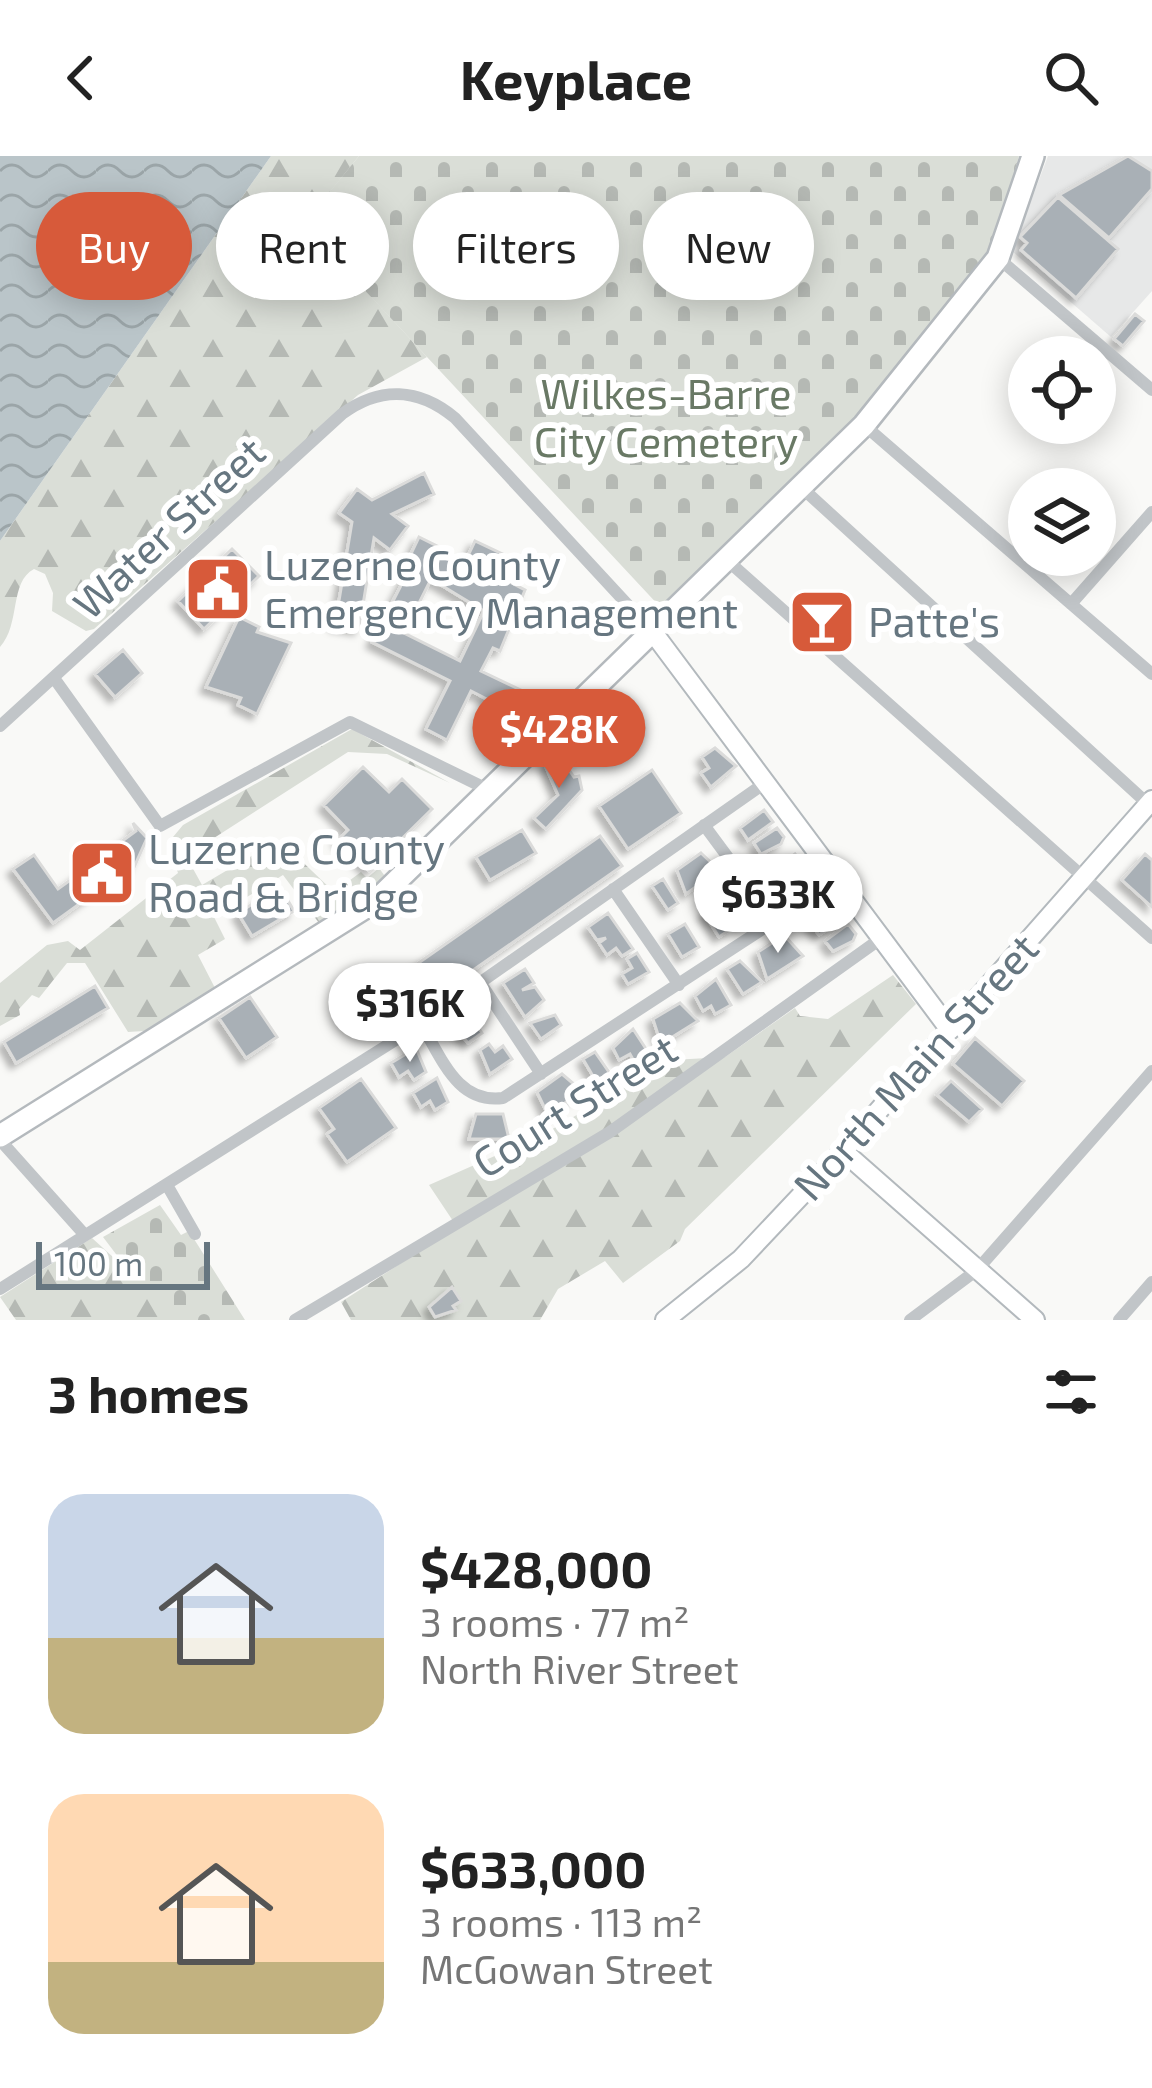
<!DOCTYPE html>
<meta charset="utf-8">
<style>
:root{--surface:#fff;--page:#f2f2f2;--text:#222;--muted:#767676;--accent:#d75a3a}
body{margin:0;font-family:"Exo 2",sans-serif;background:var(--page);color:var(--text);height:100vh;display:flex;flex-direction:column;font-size:45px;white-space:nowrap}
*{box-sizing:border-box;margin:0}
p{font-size:39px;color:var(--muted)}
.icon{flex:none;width:66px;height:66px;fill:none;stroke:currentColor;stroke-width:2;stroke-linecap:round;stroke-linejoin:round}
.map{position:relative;height:1164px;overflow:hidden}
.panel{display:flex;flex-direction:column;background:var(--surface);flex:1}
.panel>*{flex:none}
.top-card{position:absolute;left:36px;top:36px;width:1080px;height:108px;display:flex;gap:24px}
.buttons{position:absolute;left:1008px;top:180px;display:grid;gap:24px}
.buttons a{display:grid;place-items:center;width:108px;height:108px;border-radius:50%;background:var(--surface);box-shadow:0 6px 30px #0003;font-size:60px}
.scale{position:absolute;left:36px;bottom:30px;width:174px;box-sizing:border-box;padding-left:12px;border:6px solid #667680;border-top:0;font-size:33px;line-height:42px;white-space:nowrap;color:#667680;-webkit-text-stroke:9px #fff;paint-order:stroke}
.price{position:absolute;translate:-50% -102px;padding:0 27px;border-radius:42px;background:#fff;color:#222;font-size:39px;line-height:78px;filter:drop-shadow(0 3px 6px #0008)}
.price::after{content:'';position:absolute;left:50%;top:72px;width:36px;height:27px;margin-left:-18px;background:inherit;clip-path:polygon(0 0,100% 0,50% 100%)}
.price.on{background:var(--accent);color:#fff}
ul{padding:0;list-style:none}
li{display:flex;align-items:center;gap:36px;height:300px;padding:0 48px}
li span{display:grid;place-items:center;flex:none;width:336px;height:240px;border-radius:36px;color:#555}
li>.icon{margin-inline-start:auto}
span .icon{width:144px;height:144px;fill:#fffc;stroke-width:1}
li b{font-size:51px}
h2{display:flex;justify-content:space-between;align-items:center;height:144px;padding:0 48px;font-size:51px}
.chip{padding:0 42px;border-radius:54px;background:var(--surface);box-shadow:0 6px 30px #0003;font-size:42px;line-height:108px}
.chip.on{background:var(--accent);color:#fff}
header{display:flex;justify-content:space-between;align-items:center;height:156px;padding:0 48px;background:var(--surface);font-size:54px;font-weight:700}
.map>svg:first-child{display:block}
.built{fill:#e7e8e8}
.forest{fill:url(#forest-firs)}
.cemetery{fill:url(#cemetery-stones)}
.water{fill:url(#water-waves)}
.building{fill:#a9b0b6;stroke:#dbdbda;stroke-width:3;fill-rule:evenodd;filter:url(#shadow)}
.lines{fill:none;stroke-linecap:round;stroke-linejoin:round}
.secondary-casing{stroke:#b3b9bd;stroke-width:22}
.primary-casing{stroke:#b4b9bd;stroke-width:26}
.minor{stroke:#c1c5c8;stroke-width:12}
.secondary{stroke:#fff;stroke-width:18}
.primary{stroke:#fff;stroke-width:21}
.labels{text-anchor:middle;stroke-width:12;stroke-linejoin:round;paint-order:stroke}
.park-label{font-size:42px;fill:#697965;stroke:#fff}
.street-label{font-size:42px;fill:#667680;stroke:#fff}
.poi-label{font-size:42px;fill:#667680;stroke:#fff;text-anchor:start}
</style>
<header><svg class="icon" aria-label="back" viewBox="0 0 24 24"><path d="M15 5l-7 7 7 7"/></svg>Keyplace<svg class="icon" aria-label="search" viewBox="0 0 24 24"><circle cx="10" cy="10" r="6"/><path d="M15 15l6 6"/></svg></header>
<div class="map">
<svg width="1152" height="1164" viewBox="0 0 1152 1164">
<defs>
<pattern id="forest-firs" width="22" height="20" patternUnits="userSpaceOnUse" patternTransform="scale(3)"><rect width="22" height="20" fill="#daded7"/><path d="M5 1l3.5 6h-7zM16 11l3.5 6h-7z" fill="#b5b9b4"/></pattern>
<pattern id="cemetery-stones" width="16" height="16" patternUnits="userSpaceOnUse" patternTransform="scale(3)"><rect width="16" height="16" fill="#daded7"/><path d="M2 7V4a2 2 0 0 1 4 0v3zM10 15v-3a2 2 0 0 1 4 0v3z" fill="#b5b9b4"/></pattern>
<pattern id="water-waves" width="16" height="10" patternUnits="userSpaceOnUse" patternTransform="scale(3)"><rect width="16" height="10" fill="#bac5c9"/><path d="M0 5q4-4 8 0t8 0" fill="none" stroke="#9ba5a8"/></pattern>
<filter id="shadow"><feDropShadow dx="-5.5" dy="5.5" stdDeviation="3" flood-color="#0004"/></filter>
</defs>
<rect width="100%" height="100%" fill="#f9f9f7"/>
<path class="built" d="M1048,0H1152V135L1111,181L1012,95Z"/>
<path class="forest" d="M271,0H359L304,68L427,201L358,239L94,473L86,475L52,455L53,437L45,418L34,413C9,426 21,468 0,491V385Z
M352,573L450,627L387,598L348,596L186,700L202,729L272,688L289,693L334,736L361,716L367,722L379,712L387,723L371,741L322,771L283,719L214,761L225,783L198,799L215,832L144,875L128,876L85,807H67L39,842L32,839L19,853L20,859L0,870V827L47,789L68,785L80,794L178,717L168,687L183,669Z
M893,819L916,848L685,1073L680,1085L623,1127L605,1105L558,1133L540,1164H351L341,1146L457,1071L429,1029L542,979L672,904L725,901L795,852L800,860L828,863Z
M92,1082L178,1160L181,1164H16L0,1141Z"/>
<path class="cemetery" d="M359,0H1019L994,88L858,264L662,453L303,68Z
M160,1049L181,1079L189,1075L245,1164H166L103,1081Z"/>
<path class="water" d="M0,0H271L0,385Z"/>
<path class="building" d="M1128,0L1152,15V33L1109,82L1059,39Z
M1058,41L1118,93L1076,142L1021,94L1027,87L1020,81Z
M1135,158L1144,165L1123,190L1114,183Z
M424,317L434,338L392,358L408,370L390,394L374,382L359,473L335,469L352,366L339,357L357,333L372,344Z
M419,381L451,397L448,403L463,410L475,385L513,403L510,409L517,412L510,426L525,434L500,495L493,492L481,515L529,538L518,559L471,535L447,584L426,573L450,525L372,486L412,408L407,406ZM431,423L484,455L460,505L404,477Z
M232,393L259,420L204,473L178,445Z
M239,461L259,471L257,476L291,487L257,558L238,549L241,542L206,531Z
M123,494L142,517L115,541L95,518Z
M715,592L736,610L711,631L701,617L709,612L702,601Z
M558,598L574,621L579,620L582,634L546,673L534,662L558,639L545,609Z
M363,611L389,636L402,623L432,653L369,715L338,684L348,674L324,649Z
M652,614L681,657L628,693L599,650Z
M764,654L773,666L748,684L740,672Z
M133,667L147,682L131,718L125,715L53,767L13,713L34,699L58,733L111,695L119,698L114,691L136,675Z
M777,672L784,681L781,688L761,698L754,687Z
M522,674L536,697L490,724L476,701Z
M600,680L622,710L429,845L407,815Z
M701,697L719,714L686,738L677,714Z
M795,698L809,717L787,734L773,715Z
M1145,698L1152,704V751L1122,724Z
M663,723L678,747L668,754L652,730Z
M280,731L294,755L252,780L238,757Z
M737,737L750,760L738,768L724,745Z
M717,749L731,773L719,781L704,757Z
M828,751H836L844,762L819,779L811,768Z
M608,757L633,793L622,800L616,792L607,799L599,787L606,782L597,784L588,771Z
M685,768L699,791L682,801L668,778Z
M848,768L856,778L853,785L833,795L825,785Z
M784,779L803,800L767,823L758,796Z
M637,797L649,816L628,828L622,818L632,812L627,803Z
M740,805L762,826L743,838L727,813Z
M525,813L534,827L522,834L535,831L544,844L525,861L503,827Z
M716,823L731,849L715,858L711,850L703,855L695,840Z
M95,830L108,852L16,907L4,886Z
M250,841L277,881L246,902L219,862Z
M680,847L698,865L661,888L653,863Z
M475,852L483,863L476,868L482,877L468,887L452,868Z
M555,859L561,869L541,883L530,867Z
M633,873L650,899L635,907L630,898L619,904L613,892Z
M975,882L1024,925L1002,950L953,908Z
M489,888L495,896L503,890L512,903L490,918L480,894Z
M416,892L426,916L414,924L408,915L399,921L391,907Z
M595,896L611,919L597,927L583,903Z
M562,918L582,935L548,959L537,936Z
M437,922L448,946L435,954L430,945L421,951L413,937Z
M361,923L396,972L347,1006L327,978L334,973L319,952Z
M951,925L982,953L969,966L937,939Z
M476,958H503L509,983H469Z
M452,1131L461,1145L453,1150L456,1154L435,1161L429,1151Z"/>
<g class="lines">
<g class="secondary-casing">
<path id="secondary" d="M652,475L950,874
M843,995L1035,1164
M665,1164L741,1103L843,995L1152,644"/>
</g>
<g class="primary-casing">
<path id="primary" d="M0,980L377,744L864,269L998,102L1033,0"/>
</g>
<path class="minor" d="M998,102L1152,234
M864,269L1152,518
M801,331L1148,648
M728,405L1152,782
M1071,448L1152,356
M54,522L160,670L350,566L491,635
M0,570L342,258C380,230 419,232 455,262L652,475
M704,669L775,765
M613,733L679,829
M480,826L541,918
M421,868C442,902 457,948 503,942L775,765L836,720
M0,984L84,1078
M167,1029L195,1078
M0,1133L421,868L765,627
M295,1164L610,976L883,781
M910,1164L977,1114L1152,915
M1119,1164L1152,1126"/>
<use href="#secondary" class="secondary"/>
<use href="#primary" class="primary"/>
</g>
<defs>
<g id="civic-square" transform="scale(3.45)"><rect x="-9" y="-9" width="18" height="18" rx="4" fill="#d75a3a" stroke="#fff"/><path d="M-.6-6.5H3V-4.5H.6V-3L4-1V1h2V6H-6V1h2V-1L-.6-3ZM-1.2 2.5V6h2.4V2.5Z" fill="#fff"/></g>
<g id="bar-square" transform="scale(3.45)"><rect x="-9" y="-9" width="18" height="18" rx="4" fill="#d75a3a" stroke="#fff"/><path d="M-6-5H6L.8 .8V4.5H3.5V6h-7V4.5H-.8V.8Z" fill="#fff"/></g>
</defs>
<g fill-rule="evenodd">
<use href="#civic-square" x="218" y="433"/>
<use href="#bar-square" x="822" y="466"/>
<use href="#civic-square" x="102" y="717"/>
</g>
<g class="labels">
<g class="park-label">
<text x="666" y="253">Wilkes-Barre<tspan x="666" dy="48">City Cemetery</tspan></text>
</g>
<g class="street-label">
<text transform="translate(169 372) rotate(-43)" y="15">Water Street</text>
<text transform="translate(916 911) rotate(-48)" y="15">North Main Street</text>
<text transform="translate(575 950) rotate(-32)" y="15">Court Street</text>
</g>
<g class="poi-label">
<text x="264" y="424">Luzerne County<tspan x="264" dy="48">Emergency Management</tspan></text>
<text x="868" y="481">Patte's</text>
<text x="148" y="708">Luzerne County<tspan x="148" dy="48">Road &amp; Bridge</tspan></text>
</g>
</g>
</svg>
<div class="buttons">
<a><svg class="icon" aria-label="locate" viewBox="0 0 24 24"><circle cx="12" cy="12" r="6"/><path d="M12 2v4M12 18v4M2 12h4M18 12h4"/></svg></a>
<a><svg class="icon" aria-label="layers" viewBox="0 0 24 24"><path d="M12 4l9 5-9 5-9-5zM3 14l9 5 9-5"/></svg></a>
</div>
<div class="scale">100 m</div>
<b class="price on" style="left:559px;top:635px">$428K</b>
<b class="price" style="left:778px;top:800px">$633K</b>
<b class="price" style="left:410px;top:909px">$316K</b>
<div class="top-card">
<a class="chip on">Buy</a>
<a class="chip">Rent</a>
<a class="chip">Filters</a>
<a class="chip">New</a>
</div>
</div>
<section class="panel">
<h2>3 homes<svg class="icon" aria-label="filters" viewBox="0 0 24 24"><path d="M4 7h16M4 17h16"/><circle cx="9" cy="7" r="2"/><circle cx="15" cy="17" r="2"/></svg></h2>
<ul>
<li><span style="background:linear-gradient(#c9d6e8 60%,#c2b280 0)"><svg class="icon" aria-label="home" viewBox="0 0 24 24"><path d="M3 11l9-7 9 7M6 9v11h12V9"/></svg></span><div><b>$428,000</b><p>3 rooms · 77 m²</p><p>North River Street</p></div></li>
<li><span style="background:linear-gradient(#ffd9b3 70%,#c2b280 0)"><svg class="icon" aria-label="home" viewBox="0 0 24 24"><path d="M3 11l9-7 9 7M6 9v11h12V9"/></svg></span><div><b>$633,000</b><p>3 rooms · 113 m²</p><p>McGowan Street</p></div></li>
</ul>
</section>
